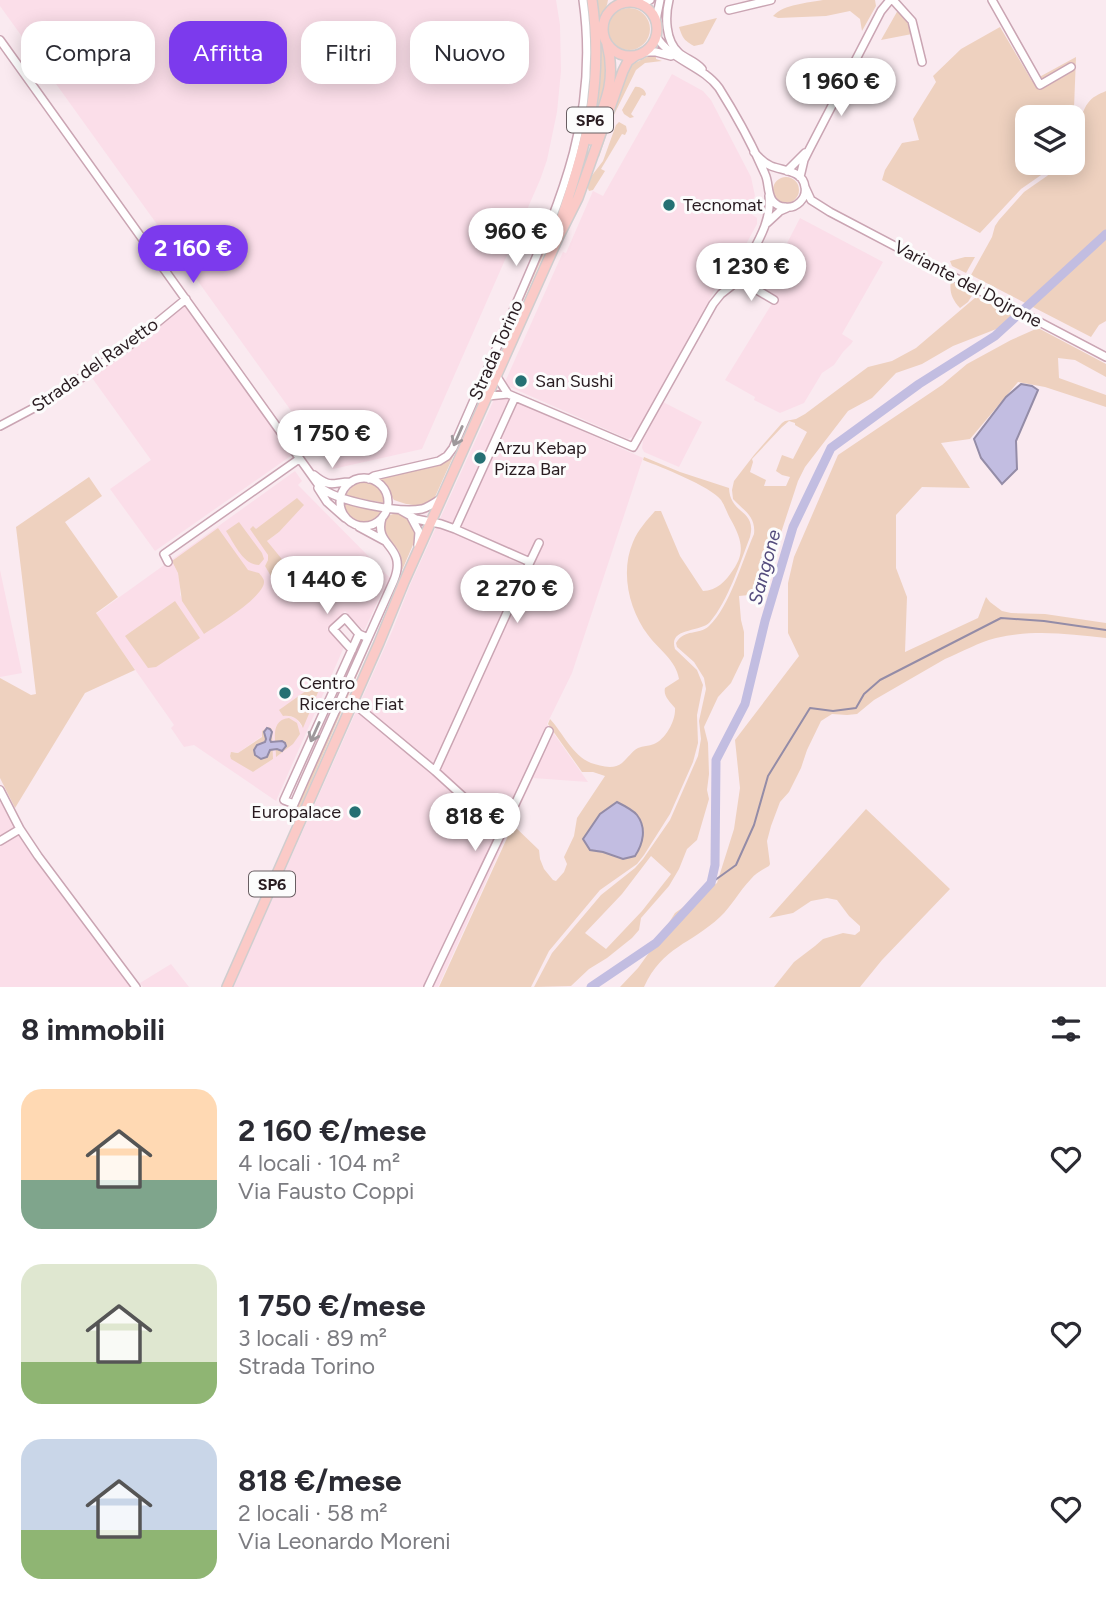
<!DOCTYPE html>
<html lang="it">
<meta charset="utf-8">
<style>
:root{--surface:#fff;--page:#f7f7f7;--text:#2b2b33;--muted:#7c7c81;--accent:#7c3aed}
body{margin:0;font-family:Figtree,sans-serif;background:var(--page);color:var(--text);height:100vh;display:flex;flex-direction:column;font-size:26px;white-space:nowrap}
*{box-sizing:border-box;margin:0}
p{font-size:23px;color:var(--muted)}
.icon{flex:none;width:38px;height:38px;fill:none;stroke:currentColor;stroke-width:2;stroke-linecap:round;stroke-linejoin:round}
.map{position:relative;height:987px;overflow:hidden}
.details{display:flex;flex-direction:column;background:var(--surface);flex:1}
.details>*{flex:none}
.guide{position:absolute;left:21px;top:21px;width:700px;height:63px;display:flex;gap:14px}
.buttons{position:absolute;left:1015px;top:105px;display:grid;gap:14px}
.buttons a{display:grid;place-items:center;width:70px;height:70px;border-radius:14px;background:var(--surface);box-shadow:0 4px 18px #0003;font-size:35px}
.price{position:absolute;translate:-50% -60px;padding:0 16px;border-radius:24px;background:#fff;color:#222;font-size:23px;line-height:46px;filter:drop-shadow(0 2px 4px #0008)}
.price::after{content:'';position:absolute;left:50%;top:42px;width:21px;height:16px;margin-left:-10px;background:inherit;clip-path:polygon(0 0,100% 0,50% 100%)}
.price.current{background:var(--accent);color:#fff}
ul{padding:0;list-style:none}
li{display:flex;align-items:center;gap:21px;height:175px;padding:0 21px}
li span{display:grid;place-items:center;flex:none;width:196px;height:140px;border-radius:21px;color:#555}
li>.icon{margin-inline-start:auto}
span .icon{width:84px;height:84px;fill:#fffc;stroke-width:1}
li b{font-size:30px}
h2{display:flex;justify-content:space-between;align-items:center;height:84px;padding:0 21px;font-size:30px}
.chip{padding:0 24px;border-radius:21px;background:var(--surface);box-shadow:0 4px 18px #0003;font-size:24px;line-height:63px}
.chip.current{background:var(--accent);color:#fff}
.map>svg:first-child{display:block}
.built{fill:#fbdee9;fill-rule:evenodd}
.green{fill:#eed1bf;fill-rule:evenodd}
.water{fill:#c2bde1;stroke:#948ca7;stroke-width:2}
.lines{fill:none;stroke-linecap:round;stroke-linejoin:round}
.stream{stroke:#948ca7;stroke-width:2}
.river{stroke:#c2bde1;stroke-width:9}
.minor-casing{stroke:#caa5b3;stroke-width:10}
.major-casing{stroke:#d0cdce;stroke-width:12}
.minor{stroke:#fff;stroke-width:7}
.major{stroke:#fbcac7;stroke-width:9}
.oneway{stroke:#9e989b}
.poi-dot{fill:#257073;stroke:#fcfcfc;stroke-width:2.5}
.labels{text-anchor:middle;stroke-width:6;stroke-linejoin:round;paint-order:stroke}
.shield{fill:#fcfcfc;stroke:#685e62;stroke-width:2}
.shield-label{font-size:16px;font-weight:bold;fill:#281b20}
.poi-label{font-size:18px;fill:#281b20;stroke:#fcfcfc;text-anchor:start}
.street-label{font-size:18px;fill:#281b20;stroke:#fcfcfc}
.water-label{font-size:19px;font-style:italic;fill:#544c7d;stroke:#fcfcfc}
</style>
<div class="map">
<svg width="1106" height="987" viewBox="0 0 1106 987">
<rect width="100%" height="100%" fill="#faeaf0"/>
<path class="built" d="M0,0H556L560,25L561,71L557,112L547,160L540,180L422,449L333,469L0,6Z
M672,74L703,91L711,100L751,177L755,196L747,211L757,218V224L738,259L727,264L713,257L728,266L634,436L628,439L510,387L505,382L563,252L566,253L593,191L603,196Z
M800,218L883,262L842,334L853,341L851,344L843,352L834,365L822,373L804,403L780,413L754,400L755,397L725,380L776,297L763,290Z
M183,304L292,455L155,551L110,489L151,460L90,375Z
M497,393L643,458L572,673L547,724L588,782L533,778L438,987H233L393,629L410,585Z
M663,402L702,422L679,467L644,452L642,448L643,440Z
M295,471L302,481L298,485L391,579L388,588L381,594L364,631L345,611L327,629L344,647L276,801L194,745L184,747L171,728L174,725L96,614ZM255,529L279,532L267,541L276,582L265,566L268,560V555ZM178,573L204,634L180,595V583ZM324,679L302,727L296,718L284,715ZM267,727L272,731L273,759L253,772L230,757V754L235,752L238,753L262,736Z
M0,570L22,673L0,677Z
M0,799L17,831L34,859L131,987H0Z
M171,964L189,987H143L140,983Z"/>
<path class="green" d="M595,0H608C607,9 600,16 599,26C599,36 605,43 606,52C612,80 601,102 591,127Z
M823,0H875L876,6L862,31L860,19L850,11L826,16L778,18L773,16C784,4 808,3 823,0Z
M608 29a21 21 0 1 1 42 0a21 21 0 1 1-42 0Z
M898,10L910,23L912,34L881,40Z
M717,18L703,44L694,46C684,40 683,39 679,27Z
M1000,27L1032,81L1076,57L1074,108H1077L1073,129V117H1027V163H1055L1044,173L1021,189L980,233L882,180L885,170L902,143L919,140L913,119L936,82L933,76L961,49Z
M656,56V59L662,61L645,63L636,70L611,121L599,157H598L629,66L647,57Z
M635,87C639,86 645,89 646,94L645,96L642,95L631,114L634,117L630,118L624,114L622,110Z
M1106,91V321L1099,325L1091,337L971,275L992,237L995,226L999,220L1024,192L1047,176L1061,163H1073C1073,149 1079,114 1088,103C1092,97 1099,94 1106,91Z
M619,122L626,126L627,131L625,135L622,134L601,169L605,171L593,190L589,191L587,186L590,178L603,161L616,125Z
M773 190a13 13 0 1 1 26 0a13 13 0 1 1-26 0Z
M556,216L559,217L552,236L435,497C423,509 410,506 394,500L383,484L375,478L439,464L455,449L550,235Z
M965,257H975L966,273L952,266L950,261Z
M951,280L973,294L968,302L960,308C952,299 949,292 951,280Z
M976,297L1013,315L1004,326L953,346L922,364L896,373L872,398L848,411L805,467L798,481L779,539L773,549L766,578L756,590L749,595L739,596L741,620L744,632V656L731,683L718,697L704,727L708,743L709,774L707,790L709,799L697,840L687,849L679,869L669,886L641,918L639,930L632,938L607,958L589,969L571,986L534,987L552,953L601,895L635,868L643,859L670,820L698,756L701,739L699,721L706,689L704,678L694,662L677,647L676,643C685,628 698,636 709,626C730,606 742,561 754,534C756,516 744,511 733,499L732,490L734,481L754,455L782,423L785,421L796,419L805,414L868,367L892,361L916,348ZM789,421L795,423V425L807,432L793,459L782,455L776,471L782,475L790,477L786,486H764L766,480L750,472L753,462L752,459L782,427ZM651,856L671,874L642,911L606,949L585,933L622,894Z
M1038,328L1106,364V377L1075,360L1058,358L1059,378L1106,395V407L1045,387L1018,382L970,439L941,443L970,488L922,487L896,515V568L907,597L905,652L978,618L986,597L990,602L1002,611L1011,613L1045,614L1106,623V638C1070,634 1033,629 996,638C979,642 962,652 945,659L874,700L857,714L847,715L832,714L821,721L807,750L801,768L789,792L780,802L771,826L767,841L770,864L769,866C762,870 756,873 751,879C739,891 732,906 720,917C690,945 663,946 644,987H620L638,968L656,943L675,913L717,883L734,829L740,788L735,740L799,656L788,633V583L794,557L838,455L942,385L967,364L1011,340Z
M644,457L680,472L729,488C730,515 757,509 750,537C740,563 728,601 710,622C700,633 668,627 675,649L697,670L703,685L697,715L698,743L693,762L670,814L644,855L637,864L600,890L549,951L531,987H439L513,825L539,850L540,859L544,869L553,880L556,881L564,872L567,864L564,857L574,836L577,818L605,776L593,772H582L548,724L550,719C563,733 572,755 591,763C600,766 614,770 622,763C628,758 631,752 638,748C643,746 649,746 654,744C666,739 676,720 675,708C670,702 663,696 665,688L679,679C676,660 659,650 648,635C629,610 620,572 633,542C638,530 647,520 655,511H661L680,556L703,591C716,591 726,581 733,570C746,552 741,538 731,520C727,513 725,506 721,500C710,486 661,467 643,460ZM617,802L637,815L603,852L590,850Z
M89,477L102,496L65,522L118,597L96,613L135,670L85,693L15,808L0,778V678L31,695L36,694L16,527Z
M364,481C377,483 384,490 385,503L345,496L353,485Z
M297,498L304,505L279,532L267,541L290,569L275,583L265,566L268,560V555L250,529L253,526L256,529Z
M343,502L384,510C372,531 347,527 343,502Z
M398,513C412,518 416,527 415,540L298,813L294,810L399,576C401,569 402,561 400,554C396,541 377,536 384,520C387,515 393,514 398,513Z
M239,522L262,553L264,559L259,565C243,565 234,543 226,531Z
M218,528L248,570L259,573C261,576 264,578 264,582C264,597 216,626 204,634L182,601L178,573L172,561Z
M175,601L200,638L156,667L148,668L125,636Z
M324,678L303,728C299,719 293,715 283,716L279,710Z
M289,718L297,723L300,734L293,744L276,757C276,742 269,720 289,718Z
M269,727L272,729L273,759L253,772L231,759L230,756L231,752L238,753L262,737V731Z
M866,809L950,889L882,960L860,987H774L794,962L815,946L823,939L843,933L855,935L860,931V926L849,916L837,900L827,898L811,901L793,913L769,918Z"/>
<path class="water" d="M1021,384L1032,386L1038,390L1016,441L1017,469L1002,484L981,458L974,439L1006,397Z
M267,728L270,729L272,732L270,740L271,742L282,741L285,743L286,746L282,751L277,749L270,750L267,757L261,759L255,755L254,750L257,745L265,742L266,739L264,732Z
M617,802C623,805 633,810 637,815C647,828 643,844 635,856L623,859L603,852L590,850L583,839L600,814Z"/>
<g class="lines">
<path class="stream" d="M711,883L736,865L754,825L768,776L810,708L833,711L856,708L864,694L880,680L1001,618L1044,621L1106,630"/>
<path class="river" d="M591,987L656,943L711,883L715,865L716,760L745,704L765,621L793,527L831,448L919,384L995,336L1106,234"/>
<g class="minor-casing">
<path id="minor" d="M669,0C665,16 665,41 679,53C686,59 695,61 702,69
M893,0L912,21L922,62
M992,0L1040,85L1071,67
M641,4L650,0
M729,10L771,0
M656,20L660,0
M656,36C671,61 702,65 719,88C736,115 752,144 765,174C769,182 767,192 772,200C775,204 780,207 785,207C791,208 796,206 800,202C804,198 806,192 805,187C803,170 783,171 771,166C764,163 759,158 754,152
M0,40L320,487C338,502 399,513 422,509C429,507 436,502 442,498
M644,52H656L671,56
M787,171L805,153
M800,177L804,160L809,150L881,11L890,0
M805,187L811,200L830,212L1106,357
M767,223L780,211L787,208
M733 278a5 5 0 1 1 10 0a5 5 0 1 1-10 0Z
M741,274C753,248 772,225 769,196
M742,281L774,300
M497,377L508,394L633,447L713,304L721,294L735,283
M488,396L508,394
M0,426L47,401L131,344L186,299
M314,475C331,489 332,482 351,482
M340 502a24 24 0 1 1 48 0a24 24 0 1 1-48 0Z
M369,479L374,476L439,461L447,456L453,448C475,397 497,347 519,297C563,196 599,112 583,0
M318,488L327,502L345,518
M400,510L416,519L441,524L455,529L530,562L435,771
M411,517L419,532L418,545
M359,527L385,541
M455,529L515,397
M168,562L164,554L299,459
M530,562L539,543
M368,638L359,634L284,800L294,804L305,779L394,580C408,545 373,547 382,518
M352,650L333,629L345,618L359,634
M352,702L435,771L502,832
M0,790L20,829L38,856L136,987
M0,841L20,829
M428,987C468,902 510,817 549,731"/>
</g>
<g class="major-casing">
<path id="major" d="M603 29a27 27 0 1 1 54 0a27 27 0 1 1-54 0Z
M591,140C604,105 617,82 607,44
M560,228L561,220C587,142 604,84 592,0
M227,987L379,643L404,582L559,236L578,198L623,71L628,61L635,56"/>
</g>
<use href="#minor" class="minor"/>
<use href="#major" class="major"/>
</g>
<defs><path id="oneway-shaft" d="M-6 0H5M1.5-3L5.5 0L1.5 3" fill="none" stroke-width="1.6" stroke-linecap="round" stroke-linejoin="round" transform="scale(1.75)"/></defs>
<g class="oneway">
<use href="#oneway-shaft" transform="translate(458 436) rotate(114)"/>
<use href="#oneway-shaft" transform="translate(315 732) rotate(114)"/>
</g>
<g class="poi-dot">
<circle cx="669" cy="205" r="7"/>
<circle cx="521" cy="381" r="7"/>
<circle cx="480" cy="458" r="7"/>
<circle cx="285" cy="693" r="7"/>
<circle cx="355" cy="812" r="7"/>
</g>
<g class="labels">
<g class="shield">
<rect x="567" y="107.5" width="46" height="25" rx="5"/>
<rect x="249" y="871.5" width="46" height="25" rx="5"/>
</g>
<g class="shield-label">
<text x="590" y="126">SP6</text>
<text x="272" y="890">SP6</text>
</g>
<g class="poi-label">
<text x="683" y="211">Tecnomat</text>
<text x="535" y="387">San Sushi</text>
<text x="494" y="454">Arzu Kebap<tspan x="494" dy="21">Pizza Bar</tspan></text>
<text x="299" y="689">Centro<tspan x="299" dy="21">Ricerche Fiat</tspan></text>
<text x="341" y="818" text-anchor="end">Europalace</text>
</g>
<g class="street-label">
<text transform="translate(968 284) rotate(28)" y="6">Variante del Dojrone</text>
<text transform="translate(496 350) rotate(-66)" y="6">Strada Torino</text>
<text transform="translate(95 365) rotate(-35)" y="6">Strada del Ravetto</text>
</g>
<g class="water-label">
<text transform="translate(764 567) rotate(-75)" y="7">Sangone</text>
</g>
</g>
</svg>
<div class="buttons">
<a><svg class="icon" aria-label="layers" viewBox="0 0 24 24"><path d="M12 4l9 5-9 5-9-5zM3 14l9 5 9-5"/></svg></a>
</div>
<b class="price" style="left:841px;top:118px">1 960 €</b>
<b class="price" style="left:516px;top:268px">960 €</b>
<b class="price current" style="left:193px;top:285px">2 160 €</b>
<b class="price" style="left:751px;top:303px">1 230 €</b>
<b class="price" style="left:332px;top:470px">1 750 €</b>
<b class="price" style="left:327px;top:616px">1 440 €</b>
<b class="price" style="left:517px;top:625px">2 270 €</b>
<b class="price" style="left:475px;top:853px">818 €</b>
<div class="guide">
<a class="chip">Compra</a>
<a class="chip current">Affitta</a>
<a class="chip">Filtri</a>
<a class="chip">Nuovo</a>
</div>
</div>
<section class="details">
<h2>8 immobili<svg class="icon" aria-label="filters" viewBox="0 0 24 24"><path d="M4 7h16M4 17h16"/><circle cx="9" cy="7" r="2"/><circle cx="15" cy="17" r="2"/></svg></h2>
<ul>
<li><span style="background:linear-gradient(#ffd9b3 65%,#7fa58c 0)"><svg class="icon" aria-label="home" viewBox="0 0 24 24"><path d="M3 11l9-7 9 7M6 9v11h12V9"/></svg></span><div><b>2 160 €/mese</b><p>4 locali · 104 m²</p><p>Via Fausto Coppi</p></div><svg class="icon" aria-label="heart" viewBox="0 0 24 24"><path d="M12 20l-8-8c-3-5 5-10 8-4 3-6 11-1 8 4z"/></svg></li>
<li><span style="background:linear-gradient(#dfe7d0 70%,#8fb573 0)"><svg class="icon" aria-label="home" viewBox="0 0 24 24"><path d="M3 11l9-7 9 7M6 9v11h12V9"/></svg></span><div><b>1 750 €/mese</b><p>3 locali · 89 m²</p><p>Strada Torino</p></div><svg class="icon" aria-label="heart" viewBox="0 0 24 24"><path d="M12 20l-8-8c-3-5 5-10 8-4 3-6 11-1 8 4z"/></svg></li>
<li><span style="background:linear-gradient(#c9d6e8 65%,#8fb573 0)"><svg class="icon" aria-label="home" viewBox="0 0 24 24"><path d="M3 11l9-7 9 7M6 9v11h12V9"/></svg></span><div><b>818 €/mese</b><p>2 locali · 58 m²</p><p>Via Leonardo Moreni</p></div><svg class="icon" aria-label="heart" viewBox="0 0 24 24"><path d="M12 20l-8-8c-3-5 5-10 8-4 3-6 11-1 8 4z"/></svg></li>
</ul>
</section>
